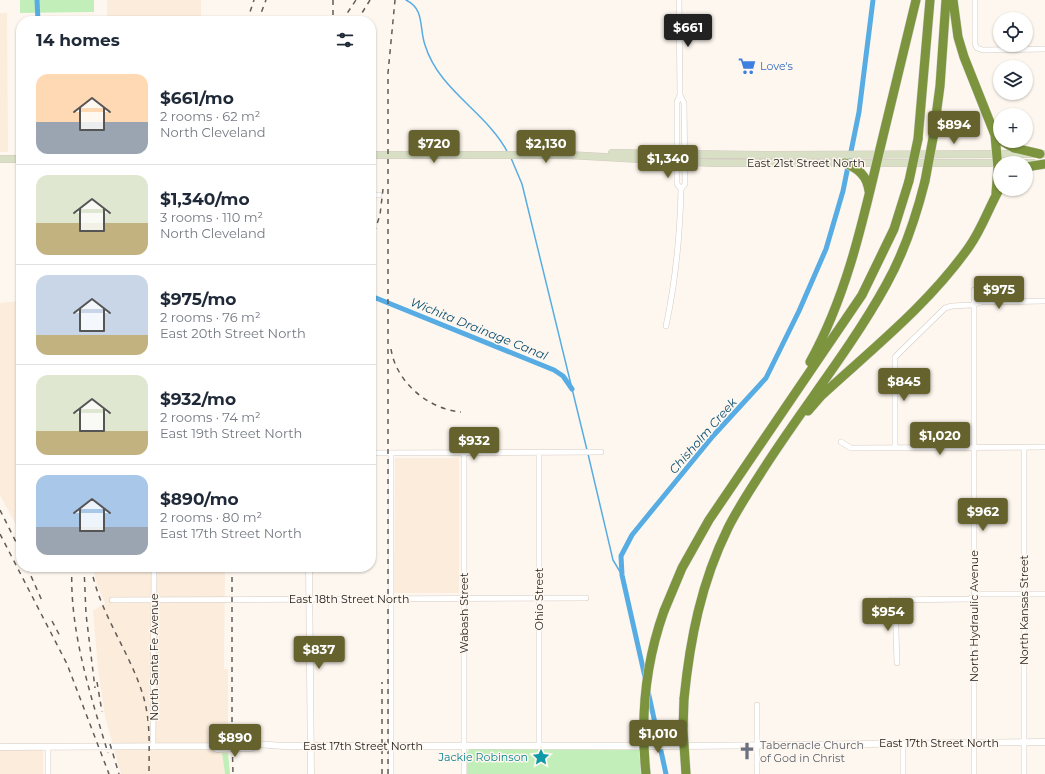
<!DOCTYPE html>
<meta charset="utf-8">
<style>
:root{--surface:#fff;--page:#f6f6f7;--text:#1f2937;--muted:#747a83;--line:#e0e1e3;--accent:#65622e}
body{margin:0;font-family:Montserrat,sans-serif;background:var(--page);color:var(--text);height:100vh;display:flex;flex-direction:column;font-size:15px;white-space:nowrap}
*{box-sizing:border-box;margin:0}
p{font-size:13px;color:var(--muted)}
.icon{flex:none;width:22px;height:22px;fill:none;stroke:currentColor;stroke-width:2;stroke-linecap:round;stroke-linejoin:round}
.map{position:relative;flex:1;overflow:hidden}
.side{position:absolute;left:16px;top:16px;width:360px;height:556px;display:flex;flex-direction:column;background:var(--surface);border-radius:16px;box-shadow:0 1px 3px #0004}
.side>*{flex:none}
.fabs{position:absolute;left:993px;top:12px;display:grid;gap:8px}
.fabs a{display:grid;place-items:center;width:40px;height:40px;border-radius:50%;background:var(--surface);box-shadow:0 1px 3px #0004;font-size:20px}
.price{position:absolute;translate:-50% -34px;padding:0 9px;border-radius:4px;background:var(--accent);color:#fff;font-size:13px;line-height:26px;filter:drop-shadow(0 1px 2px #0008)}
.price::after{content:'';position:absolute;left:50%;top:24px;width:12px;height:9px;margin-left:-6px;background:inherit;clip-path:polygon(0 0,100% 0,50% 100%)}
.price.current{background:#222;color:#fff}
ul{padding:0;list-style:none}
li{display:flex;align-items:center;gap:12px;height:100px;padding:0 20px}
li+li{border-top:1px solid var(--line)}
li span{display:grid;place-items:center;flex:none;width:112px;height:80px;border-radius:12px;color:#555}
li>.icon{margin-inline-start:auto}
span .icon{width:48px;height:48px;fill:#fffc;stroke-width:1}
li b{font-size:17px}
h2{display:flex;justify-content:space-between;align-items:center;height:48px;padding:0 20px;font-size:17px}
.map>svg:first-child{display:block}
.built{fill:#fbecdc}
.green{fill:#c2efb9}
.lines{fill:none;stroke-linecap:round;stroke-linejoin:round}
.stream{stroke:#57ade3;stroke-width:1.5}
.canal{stroke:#57ade3;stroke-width:5}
.minor-casing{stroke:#d4cbc2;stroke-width:6}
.tertiary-casing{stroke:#d4cbc2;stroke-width:7}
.secondary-casing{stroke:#d4cbc2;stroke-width:8}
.motorway-casing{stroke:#d8d7d6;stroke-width:10}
.minor{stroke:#fff;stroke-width:5}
.tertiary{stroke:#fff;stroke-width:6}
.secondary{stroke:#d8dfc5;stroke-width:7}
.motorway{stroke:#7c943d;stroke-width:9}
.rail{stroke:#605c57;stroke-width:1.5;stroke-dasharray:5 5;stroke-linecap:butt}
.motorway-bridge-casing{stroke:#d8d7d6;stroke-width:10;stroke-linecap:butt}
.motorway-bridge{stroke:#7c943d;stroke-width:9}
.labels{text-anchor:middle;stroke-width:3;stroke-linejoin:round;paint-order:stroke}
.shop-label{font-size:11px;fill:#366cbe;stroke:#fef7ef;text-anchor:start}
.street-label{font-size:11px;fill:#25221e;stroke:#fef7ef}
.worship-label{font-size:11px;fill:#5b616d;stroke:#fef7ef;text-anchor:start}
.culture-label{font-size:11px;fill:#0d838f;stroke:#fef7ef;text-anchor:end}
.water-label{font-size:12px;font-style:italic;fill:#064d71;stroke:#fef7ef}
</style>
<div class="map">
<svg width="1045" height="774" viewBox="0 0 1045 774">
<rect width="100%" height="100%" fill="#fef7ef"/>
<path class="built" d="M107,0H201V21H107Z
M0,13H7L8,152H0Z
M19,301L21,502V534L0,495V303Z
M395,458H459V593H394Z
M93,567H225L224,669H228V753H222L225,774H121L105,716L98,669L93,611L105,603L97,584Z
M0,750H41L43,751V774H0Z"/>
<path class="green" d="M20,0H94V12L20,13Z
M470,749L639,750L641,774H467V752Z
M222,753H228L230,774H225Z"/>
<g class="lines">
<path class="stream" d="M406,0C425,9 419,28 425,45C439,91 487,112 508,153
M511,158L522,184L587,450
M588,454L613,560L622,575"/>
<path class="canal" d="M37,0L38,21
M371,296L554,370L563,376L572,389
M645,677L622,575L621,556L632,535L654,508L713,436L766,378L799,311L826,249L843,191L859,112L873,0
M648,691L666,774"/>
<g class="minor-casing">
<path id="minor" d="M975,0V44L977,48L983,50L1045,49
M680,95L677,102V184L681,189
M371,195H379
M666,326C676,279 680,237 681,189L685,184L684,103L680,95L679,0
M841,442L851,448L1045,447
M895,448V357L945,308L952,306L971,305L981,302L1045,301
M464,452V774
M371,453L601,452
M112,600L586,598
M891,600L969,599L980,594H1045
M895,600L897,663
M757,705V774
M903,743V774
M48,746V774
M539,746V452
M153,747L154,567
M391,774V453
M974,774V290
M1024,774V447"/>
</g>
<g class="tertiary-casing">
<path id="tertiary" d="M309,567L311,774
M213,746L217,741H252L257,744L283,746H686L1045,742
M0,747L213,746L217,749L252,748L257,744"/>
</g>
<g class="secondary-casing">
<path id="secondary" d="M612,153L767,155L1045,154
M371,155H568L712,163H1033
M0,159H21"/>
</g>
<g class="motorway-casing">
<path id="motorway" d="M953,0L958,37L964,57L995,135L998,168L996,193
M933,138L940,86L946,0
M918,139L930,0
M1002,141L1014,148L1040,154
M845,163C858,169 867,175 869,191
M1026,167L1045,164
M810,362C846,297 862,225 879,153C891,102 904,51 916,0
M808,411L821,396C872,349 928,305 969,247C982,229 989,207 1000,188
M664,611L682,568L709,520L862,295L894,229L909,181
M684,699C690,639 701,583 728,528C737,510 748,493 759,476C799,412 849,352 886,285C904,253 916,217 925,181"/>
</g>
<use href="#minor" class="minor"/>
<use href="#tertiary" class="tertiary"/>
<use href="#secondary" class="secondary"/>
<use href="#motorway" class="motorway"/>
<path class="rail" d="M333,0V21
M247,21L254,0
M258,21L266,0
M342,21L356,0
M357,21L370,0
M371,242L380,215L383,189
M391,349C396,382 428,409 461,412
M0,510L21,552
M0,534L67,664L109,774
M27,567L43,603
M72,567C69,629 90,694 108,753
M84,567L86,614L95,688
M91,567C99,612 128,649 142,692C151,719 149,746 149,774
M232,567V735L233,774
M52,621L61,638
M97,682L102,712
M110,744L119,774
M382,774V682
M388,774V73L395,0"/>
<g class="motorway-bridge-casing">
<path id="motorway-bridge" d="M909,181L918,139
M925,181L933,138
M684,699L683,730L686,774
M646,774C640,717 645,664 664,611"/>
</g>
<use href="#motorway-bridge" class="motorway-bridge"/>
</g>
<defs>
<g id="supermarket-bare" transform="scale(1.38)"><path d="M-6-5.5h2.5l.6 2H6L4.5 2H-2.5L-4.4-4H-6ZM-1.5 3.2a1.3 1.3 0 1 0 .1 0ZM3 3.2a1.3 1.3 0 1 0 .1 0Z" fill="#3f7fe0" stroke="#fef7ef" stroke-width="2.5" paint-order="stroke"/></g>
<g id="church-bare" transform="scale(1.38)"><path d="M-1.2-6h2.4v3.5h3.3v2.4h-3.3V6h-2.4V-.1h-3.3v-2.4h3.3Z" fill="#6b7280" stroke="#fef7ef" stroke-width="2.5" paint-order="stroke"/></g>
<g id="sight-bare" transform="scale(1.38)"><path d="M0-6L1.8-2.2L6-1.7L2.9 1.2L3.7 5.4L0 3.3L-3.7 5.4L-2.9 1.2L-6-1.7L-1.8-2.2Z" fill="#0f9aa8" stroke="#fef7ef" stroke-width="2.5" paint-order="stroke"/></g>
</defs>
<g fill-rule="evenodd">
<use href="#supermarket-bare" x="747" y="66"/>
<use href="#church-bare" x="747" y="751"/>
<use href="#sight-bare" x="541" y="757"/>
</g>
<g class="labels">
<g class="shop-label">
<text x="760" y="70">Love's</text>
</g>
<g class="street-label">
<text x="806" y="167">East 21st Street North</text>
<text x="349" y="603">East 18th Street North</text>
<text transform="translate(539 599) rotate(-90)" y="4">Ohio Street</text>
<text transform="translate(1024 610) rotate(-90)" y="4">North Kansas Street</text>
<text transform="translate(464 613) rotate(-90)" y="4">Wabash Street</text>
<text transform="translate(974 616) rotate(-90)" y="4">North Hydraulic Avenue</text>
<text transform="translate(154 657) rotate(-90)" y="4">North Santa Fe Avenue</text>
<text x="939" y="747">East 17th Street North</text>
<text x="363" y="750">East 17th Street North</text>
</g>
<g class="worship-label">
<text x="760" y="749">Tabernacle Church<tspan x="760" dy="13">of God in Christ</tspan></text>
</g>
<g class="culture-label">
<text x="528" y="761">Jackie Robinson</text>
</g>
<g class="water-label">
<text transform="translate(479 329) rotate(22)" y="4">Wichita Drainage Canal</text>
<text transform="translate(703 436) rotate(-49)" y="4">Chisholm Creek</text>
</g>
</g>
</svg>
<div class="fabs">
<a><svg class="icon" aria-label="locate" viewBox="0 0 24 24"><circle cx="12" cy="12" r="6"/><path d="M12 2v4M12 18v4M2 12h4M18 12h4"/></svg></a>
<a><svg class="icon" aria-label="layers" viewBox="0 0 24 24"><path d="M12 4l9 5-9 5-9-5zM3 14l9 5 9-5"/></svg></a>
<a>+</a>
<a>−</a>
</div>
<b class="price current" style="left:688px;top:48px">$661</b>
<b class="price" style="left:954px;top:145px">$894</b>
<b class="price" style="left:434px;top:164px">$720</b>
<b class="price" style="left:546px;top:164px">$2,130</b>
<b class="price" style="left:668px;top:179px">$1,340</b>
<b class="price" style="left:999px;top:310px">$975</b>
<b class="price" style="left:904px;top:402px">$845</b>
<b class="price" style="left:940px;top:456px">$1,020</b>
<b class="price" style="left:474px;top:461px">$932</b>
<b class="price" style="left:983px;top:532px">$962</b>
<b class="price" style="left:888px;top:632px">$954</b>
<b class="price" style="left:319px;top:670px">$837</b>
<b class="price" style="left:658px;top:754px">$1,010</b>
<b class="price" style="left:235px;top:758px">$890</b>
<section class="side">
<h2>14 homes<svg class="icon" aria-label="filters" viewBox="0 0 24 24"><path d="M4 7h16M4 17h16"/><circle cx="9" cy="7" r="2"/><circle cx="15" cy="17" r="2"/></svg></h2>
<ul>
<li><span style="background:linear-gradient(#ffd9b3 60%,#9aa5b1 0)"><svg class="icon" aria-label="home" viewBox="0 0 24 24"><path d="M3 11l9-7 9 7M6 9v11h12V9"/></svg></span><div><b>$661/mo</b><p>2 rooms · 62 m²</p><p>North Cleveland</p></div></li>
<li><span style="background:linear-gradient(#dfe7d0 60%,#c2b280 0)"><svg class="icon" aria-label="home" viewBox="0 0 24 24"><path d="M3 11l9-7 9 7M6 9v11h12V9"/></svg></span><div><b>$1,340/mo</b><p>3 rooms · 110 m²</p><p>North Cleveland</p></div></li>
<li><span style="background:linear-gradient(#c9d6e8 75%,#c2b280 0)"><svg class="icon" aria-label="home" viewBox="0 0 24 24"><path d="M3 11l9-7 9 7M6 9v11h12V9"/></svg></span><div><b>$975/mo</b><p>2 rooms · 76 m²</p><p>East 20th Street North</p></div></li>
<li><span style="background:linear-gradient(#dfe7d0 70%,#c2b280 0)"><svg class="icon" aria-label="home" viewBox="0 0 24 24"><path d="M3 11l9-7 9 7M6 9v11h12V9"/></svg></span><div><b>$932/mo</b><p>2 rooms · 74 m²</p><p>East 19th Street North</p></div></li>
<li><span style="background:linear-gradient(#a9c7e8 65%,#9aa5b1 0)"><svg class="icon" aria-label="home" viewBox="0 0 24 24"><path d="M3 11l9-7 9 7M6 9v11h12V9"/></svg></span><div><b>$890/mo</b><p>2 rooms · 80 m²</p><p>East 17th Street North</p></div></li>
</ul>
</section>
</div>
